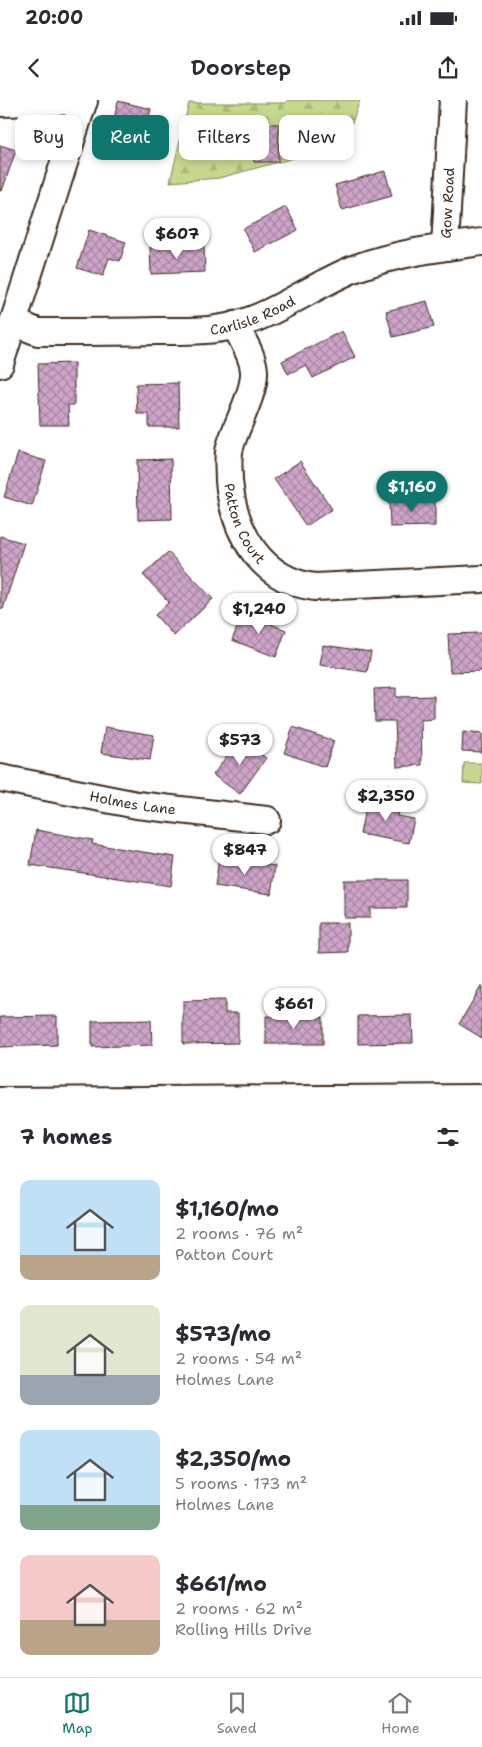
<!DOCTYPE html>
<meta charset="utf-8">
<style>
:root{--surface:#fff;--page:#f2f2f3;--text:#2b2b33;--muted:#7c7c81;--line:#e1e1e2;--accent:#0f766e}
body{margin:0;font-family:"Shantell Sans",sans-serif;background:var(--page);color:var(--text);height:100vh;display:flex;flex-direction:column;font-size:19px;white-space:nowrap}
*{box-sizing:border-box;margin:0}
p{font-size:16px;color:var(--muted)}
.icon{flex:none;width:28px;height:28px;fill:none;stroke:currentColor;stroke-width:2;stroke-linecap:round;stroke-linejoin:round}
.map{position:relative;height:1007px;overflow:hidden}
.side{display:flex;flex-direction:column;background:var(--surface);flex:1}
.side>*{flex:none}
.guide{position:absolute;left:15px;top:15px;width:452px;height:45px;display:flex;gap:10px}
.price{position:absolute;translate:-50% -42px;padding:0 11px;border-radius:18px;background:#fff;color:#222;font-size:16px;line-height:32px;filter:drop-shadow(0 1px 2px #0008)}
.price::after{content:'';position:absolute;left:50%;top:30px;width:15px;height:11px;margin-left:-8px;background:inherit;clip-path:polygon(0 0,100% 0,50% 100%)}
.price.selected{background:var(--accent);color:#fff}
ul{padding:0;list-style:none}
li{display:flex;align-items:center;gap:15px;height:125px;padding:0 20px}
li span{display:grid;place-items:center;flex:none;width:140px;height:100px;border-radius:10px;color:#555}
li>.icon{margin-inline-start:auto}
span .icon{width:60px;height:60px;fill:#fffc;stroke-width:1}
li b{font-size:21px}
h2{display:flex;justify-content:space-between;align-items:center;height:60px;padding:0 20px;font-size:21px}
.pill{padding:0 18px;border-radius:10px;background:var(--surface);box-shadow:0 2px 8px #0003;font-size:18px;line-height:45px}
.pill.selected{background:var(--accent);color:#fff}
.status{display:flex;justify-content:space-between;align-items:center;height:35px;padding:0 25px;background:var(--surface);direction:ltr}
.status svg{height:14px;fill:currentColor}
header{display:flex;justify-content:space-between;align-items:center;height:65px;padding:0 20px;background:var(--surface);font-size:22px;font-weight:600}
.tab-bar{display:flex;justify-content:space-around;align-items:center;height:70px;border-top:1px solid var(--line);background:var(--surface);font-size:14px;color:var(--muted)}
.tab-bar a{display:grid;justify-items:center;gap:2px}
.tab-bar .selected{color:var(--accent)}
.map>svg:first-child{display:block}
.forest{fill:url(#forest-firs);stroke:#808156}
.park{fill:#c6d88d;stroke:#808156}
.building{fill:url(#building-cross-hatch);stroke:#3b2a1e}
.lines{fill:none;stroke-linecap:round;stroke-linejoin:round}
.minor-casing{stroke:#3b2a1e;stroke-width:30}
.minor{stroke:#fff;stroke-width:26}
.labels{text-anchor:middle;stroke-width:4;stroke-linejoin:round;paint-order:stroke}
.street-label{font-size:14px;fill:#3b2a1e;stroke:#fff}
</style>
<div class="status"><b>20:00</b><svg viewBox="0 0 49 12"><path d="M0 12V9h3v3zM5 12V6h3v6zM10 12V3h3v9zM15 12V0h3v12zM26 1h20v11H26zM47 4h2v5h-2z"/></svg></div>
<header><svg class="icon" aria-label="back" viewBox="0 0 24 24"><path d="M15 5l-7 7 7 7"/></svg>Doorstep<svg class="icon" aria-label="share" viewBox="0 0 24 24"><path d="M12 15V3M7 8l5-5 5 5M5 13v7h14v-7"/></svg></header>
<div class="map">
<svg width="482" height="1007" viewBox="0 0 482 1007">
<defs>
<pattern id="forest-firs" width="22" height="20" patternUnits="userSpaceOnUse" patternTransform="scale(1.25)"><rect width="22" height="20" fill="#c6d88d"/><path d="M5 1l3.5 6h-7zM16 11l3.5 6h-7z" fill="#abba79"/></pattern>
<pattern id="building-cross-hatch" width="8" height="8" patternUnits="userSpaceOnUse" patternTransform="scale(1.25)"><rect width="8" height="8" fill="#cea4c9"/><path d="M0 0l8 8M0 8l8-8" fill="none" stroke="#a886a3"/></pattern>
</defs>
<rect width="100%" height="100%" fill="#fff"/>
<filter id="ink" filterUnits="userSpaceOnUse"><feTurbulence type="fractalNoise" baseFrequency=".02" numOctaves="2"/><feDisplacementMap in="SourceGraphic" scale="10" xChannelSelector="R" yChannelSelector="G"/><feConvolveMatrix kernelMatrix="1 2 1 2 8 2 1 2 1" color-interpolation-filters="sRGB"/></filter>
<g filter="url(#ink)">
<path class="forest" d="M287,0H360L352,23L315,28L294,58L219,78L170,82L189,3H286Z"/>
<path class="park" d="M464,663H482V684L463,683Z"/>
<path class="building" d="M118,1L151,9L145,32L113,24Z
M255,24H279L278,62H254Z
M0,45L16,50L2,91H0Z
M385,71L392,96L342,110L335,85Z
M286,107L298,130L255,152L243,129Z
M89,130L126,142L120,161L109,158L103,176L77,168Z
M204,146L205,172L151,174L150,147Z
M427,201L434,227L393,237L386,211Z
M342,231L355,257L313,278L306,265L288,274L282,261Z
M74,263V305H68L69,325H40L38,264Z
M178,283L179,327H149V314H137L136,284Z
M18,353L46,361L32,406L4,397Z
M171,359L172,419L138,420L137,360Z
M300,361L332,409L306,426L274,379Z
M435,399V426L390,427L389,400Z
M0,436L24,443L3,509L0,508Z
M168,452L213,499L174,536L155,515L169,502L143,475Z
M243,513L286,530L276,557L232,540Z
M482,533V571L450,572L448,534Z
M323,545L371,552L367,572L320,565Z
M396,588V597L434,596V619L421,620L422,665L397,667L395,621H375L374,589Z
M105,627L154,635L150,660L101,653Z
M293,627L334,641L325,667L284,653Z
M463,632L482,634V652L462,651Z
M239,639L266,658L240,694L213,675Z
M367,699L399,705L397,716L414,719L409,743L360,734Z
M36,730L93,740L92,744L175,757L171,786L30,765Z
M219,758L275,766L271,794L215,786Z
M344,780H407V808H370V818H344Z
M319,823H348V852L319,853Z
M482,885V938L459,924Z
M225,900V913H238V943L183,944V901Z
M412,915L413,943L358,944V916Z
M57,916V945L0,947V917Z
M266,916L323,917V944H266Z
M151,920L152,945L92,947V921Z"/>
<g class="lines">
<g class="minor-casing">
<g id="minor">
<path d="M0,3L84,1"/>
<path id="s1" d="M445,147L453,0"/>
<path id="s2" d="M13,222L38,232H51C86,232 122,232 157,231C184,231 211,232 236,225C279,213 315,184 356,168C397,153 439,148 482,142"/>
<path id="s3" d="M235,225C242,240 253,255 254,271C255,293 236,325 230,347C227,358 229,370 229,381C234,433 261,480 315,487L482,479"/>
<path d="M0,264L84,0"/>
<path id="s4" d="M0,678L137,705L267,720"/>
<path d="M0,1001L482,998"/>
</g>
</g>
<use href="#minor" class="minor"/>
</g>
</g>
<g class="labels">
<g class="street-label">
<text dy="5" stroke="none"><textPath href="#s1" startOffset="44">Gow Road</textPath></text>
<text dy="5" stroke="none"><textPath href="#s2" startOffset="244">Carlisle Road</textPath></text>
<text dy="5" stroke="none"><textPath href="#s3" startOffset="210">Patton Court</textPath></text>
<text dy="5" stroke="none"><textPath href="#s4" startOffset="135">Holmes Lane</textPath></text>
</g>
</g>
</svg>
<b class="price" style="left:177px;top:160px">$607</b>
<b class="price selected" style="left:412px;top:413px">$1,160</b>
<b class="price" style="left:259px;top:535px">$1,240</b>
<b class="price" style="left:240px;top:666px">$573</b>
<b class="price" style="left:386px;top:722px">$2,350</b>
<b class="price" style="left:245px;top:776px">$847</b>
<b class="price" style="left:294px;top:930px">$661</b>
<div class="guide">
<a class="pill">Buy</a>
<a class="pill selected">Rent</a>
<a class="pill">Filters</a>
<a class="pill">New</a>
</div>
</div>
<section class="side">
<h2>7 homes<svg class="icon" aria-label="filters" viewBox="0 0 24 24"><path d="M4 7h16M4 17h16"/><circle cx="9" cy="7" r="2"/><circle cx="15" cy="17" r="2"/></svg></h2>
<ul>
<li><span style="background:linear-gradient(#bfe0f5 75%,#b9a48a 0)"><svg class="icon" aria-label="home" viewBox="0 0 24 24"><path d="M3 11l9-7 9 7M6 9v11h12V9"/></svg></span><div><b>$1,160/mo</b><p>2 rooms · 76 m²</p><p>Patton Court</p></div></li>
<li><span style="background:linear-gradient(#dfe7d0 70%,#9aa5b1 0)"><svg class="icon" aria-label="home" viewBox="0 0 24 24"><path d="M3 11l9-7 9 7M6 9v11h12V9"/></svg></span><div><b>$573/mo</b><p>2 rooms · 54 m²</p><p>Holmes Lane</p></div></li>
<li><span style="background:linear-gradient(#bfe0f5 75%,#7fa58c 0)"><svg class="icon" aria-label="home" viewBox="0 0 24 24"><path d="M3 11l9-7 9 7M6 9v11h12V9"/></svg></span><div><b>$2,350/mo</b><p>5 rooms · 173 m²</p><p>Holmes Lane</p></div></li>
<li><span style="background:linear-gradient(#f6c9c9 65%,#b9a48a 0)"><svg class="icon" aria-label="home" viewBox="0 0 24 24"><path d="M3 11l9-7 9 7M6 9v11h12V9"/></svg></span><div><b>$661/mo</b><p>2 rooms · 62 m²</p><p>Rolling Hills Drive</p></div></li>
</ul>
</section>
<nav class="tab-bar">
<a class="selected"><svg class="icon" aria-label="map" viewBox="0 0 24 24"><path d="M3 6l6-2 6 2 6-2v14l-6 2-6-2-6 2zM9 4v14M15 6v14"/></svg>Map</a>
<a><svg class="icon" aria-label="saved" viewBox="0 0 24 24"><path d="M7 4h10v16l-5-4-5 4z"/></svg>Saved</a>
<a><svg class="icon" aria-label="home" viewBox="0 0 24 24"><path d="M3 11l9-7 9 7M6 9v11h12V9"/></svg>Home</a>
</nav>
